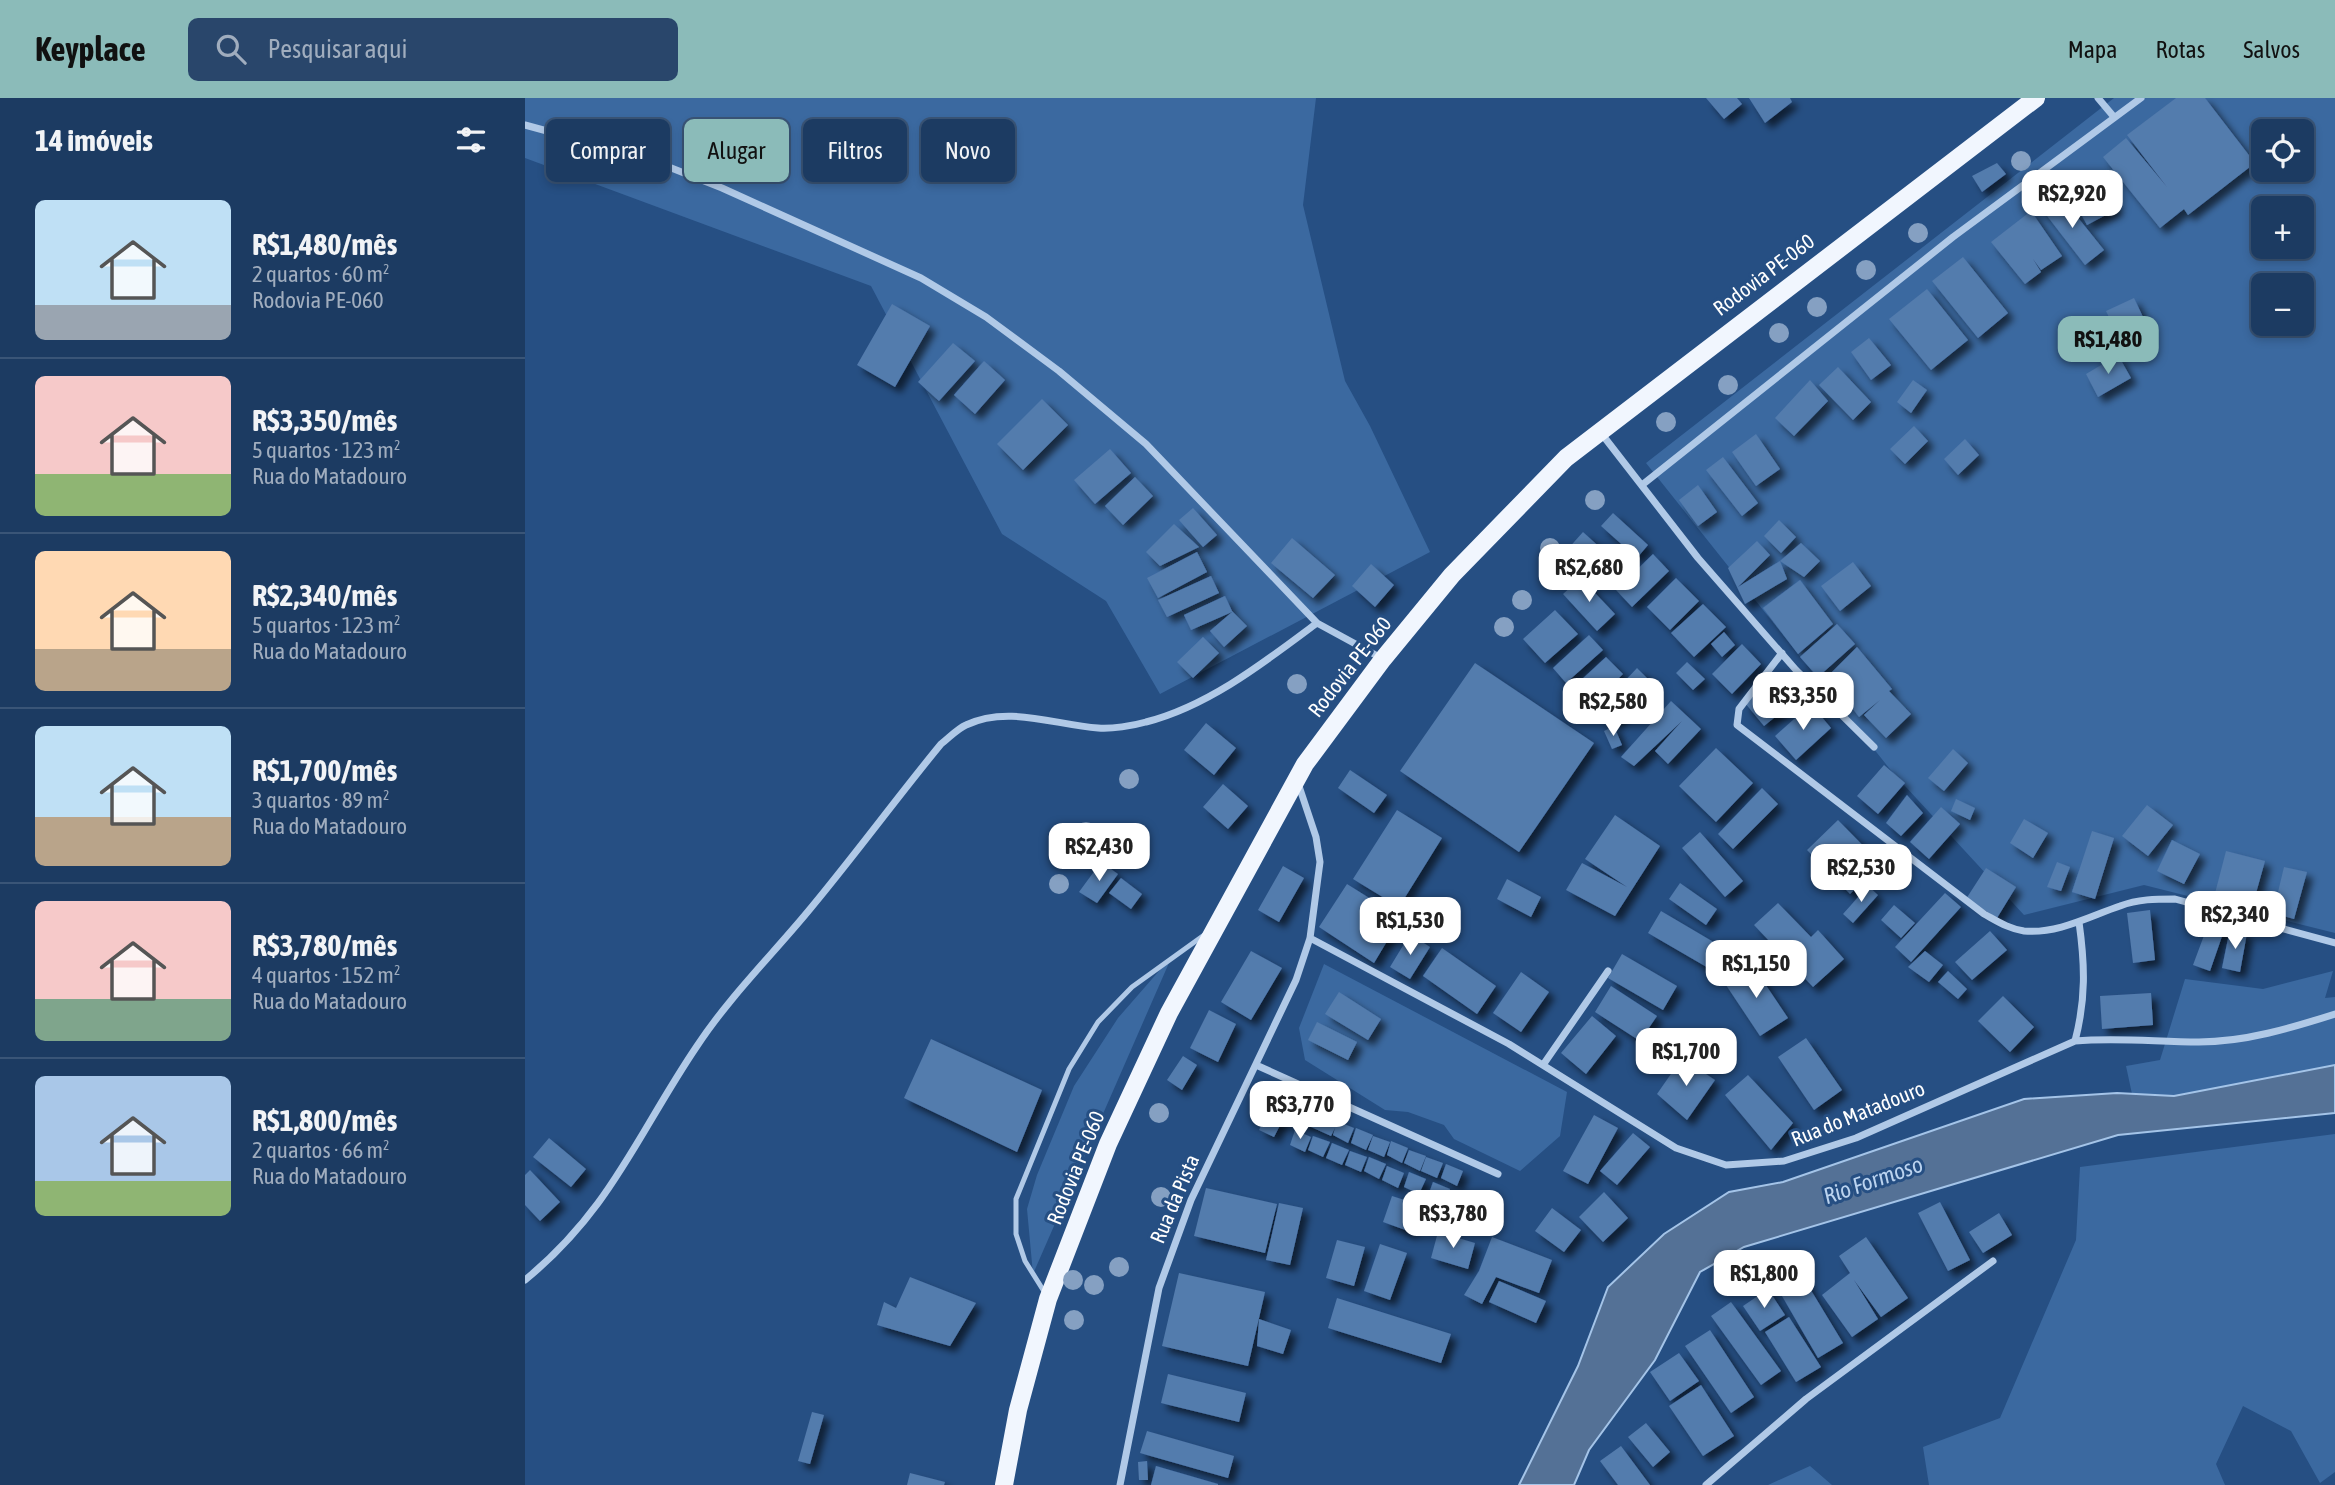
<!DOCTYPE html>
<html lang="pt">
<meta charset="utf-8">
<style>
:root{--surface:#1c3b62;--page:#29466b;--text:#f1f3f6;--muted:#a0adbe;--line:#3a5577;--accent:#8bbbb9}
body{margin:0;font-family:"Asap Condensed",sans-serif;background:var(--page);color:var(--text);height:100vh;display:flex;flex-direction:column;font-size:26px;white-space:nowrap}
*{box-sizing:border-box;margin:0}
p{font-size:23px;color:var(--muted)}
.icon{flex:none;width:38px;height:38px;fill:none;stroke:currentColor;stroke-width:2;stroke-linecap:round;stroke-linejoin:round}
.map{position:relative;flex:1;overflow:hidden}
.sheet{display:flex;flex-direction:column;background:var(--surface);width:525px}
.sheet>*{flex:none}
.top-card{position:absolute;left:21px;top:21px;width:665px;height:63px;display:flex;gap:14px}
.buttons{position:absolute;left:1726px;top:21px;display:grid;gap:14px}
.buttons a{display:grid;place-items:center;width:63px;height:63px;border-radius:10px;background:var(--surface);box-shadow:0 4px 10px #0003,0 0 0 2px var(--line);font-size:35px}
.price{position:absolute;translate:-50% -60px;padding:0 16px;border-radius:14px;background:#fff;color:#222;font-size:23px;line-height:46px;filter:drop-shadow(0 2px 4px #0008)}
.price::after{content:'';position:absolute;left:50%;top:42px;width:21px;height:16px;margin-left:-10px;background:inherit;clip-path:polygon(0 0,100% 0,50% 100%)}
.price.active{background:var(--accent);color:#111}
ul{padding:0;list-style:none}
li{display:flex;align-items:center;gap:21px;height:175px;padding:0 35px}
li+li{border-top:2px solid var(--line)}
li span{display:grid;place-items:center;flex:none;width:196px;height:140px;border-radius:10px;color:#555}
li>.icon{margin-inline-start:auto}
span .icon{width:84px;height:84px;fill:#fffc;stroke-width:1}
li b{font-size:30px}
h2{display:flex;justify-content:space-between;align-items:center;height:84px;padding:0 35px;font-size:30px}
.chip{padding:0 24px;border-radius:10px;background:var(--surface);box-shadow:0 4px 10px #0003,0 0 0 2px var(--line);font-size:24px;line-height:63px}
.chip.active{background:var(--accent);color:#111}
header{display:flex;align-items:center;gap:42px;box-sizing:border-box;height:98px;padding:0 35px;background:var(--accent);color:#111}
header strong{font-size:33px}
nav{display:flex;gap:38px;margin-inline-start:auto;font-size:24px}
.search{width:490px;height:63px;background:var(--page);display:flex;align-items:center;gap:18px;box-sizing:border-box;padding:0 24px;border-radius:10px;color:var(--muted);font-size:26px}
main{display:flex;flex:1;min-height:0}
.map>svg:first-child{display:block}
.green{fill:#3b69a0;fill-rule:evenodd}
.water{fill:#547196;stroke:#a4c4e8;stroke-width:2}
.building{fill:#537bad;filter:url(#shadow)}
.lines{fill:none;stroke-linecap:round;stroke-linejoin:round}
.service{stroke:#b0c9e7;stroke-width:5}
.minor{stroke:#b0c9e7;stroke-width:7}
.primary{stroke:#f1f6fe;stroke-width:18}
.tree{fill:#85a0c2}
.labels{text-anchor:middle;stroke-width:6;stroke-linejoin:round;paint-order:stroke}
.street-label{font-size:21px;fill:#fff;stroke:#264f83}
.water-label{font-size:23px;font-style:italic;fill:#bbd3ef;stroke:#264f83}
</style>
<header>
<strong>Keyplace</strong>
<div class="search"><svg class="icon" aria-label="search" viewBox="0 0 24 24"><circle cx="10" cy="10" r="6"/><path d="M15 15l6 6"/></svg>Pesquisar aqui</div>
<nav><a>Mapa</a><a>Rotas</a><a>Salvos</a></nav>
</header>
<main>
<section class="sheet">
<h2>14 imóveis<svg class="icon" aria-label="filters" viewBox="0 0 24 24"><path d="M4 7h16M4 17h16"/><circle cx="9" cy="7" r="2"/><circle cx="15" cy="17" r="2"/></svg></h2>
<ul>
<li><span style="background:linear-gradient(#bfe0f5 75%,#9aa5b1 0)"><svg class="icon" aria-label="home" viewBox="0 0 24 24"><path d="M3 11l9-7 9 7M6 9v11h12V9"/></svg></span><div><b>R$1,480/mês</b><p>2 quartos · 60 m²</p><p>Rodovia PE-060</p></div></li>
<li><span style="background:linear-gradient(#f6c9c9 70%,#8fb573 0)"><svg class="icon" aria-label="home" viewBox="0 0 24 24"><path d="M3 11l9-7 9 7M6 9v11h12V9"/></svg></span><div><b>R$3,350/mês</b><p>5 quartos · 123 m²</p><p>Rua do Matadouro</p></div></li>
<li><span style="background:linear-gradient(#ffd9b3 70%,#b9a48a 0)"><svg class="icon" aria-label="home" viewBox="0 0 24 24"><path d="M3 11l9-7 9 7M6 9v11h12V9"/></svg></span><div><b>R$2,340/mês</b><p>5 quartos · 123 m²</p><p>Rua do Matadouro</p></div></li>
<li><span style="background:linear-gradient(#bfe0f5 65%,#b9a48a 0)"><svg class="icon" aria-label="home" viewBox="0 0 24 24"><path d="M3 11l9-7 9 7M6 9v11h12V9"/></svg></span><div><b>R$1,700/mês</b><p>3 quartos · 89 m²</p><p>Rua do Matadouro</p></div></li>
<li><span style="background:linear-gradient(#f6c9c9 70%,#7fa58c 0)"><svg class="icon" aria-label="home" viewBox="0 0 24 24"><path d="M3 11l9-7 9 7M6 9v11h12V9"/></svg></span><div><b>R$3,780/mês</b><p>4 quartos · 152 m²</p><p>Rua do Matadouro</p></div></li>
<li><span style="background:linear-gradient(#a9c7e8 75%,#8fb573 0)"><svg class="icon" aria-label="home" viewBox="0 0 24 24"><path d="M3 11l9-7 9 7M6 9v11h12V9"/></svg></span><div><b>R$1,800/mês</b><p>2 quartos · 66 m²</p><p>Rua do Matadouro</p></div></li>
</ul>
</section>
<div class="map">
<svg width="1810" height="1387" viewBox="0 0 1810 1387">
<defs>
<filter id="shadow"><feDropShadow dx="6" dy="6" stdDeviation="3.5" flood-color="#0009"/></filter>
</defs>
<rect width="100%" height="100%" fill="#264f83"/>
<path class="green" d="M0,0H791L778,107L820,283L845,328L905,454L635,596L581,503L477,436L346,188L0,60Z
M1589,0H1810V835L1619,787L1499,817L1368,675L1121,365ZM1738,33H1776V72H1738ZM1738,110H1776V149H1738ZM1738,187H1776V226H1738Z
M647,858L508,1176L502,1111L512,1077L549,988L593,920Z
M799,866L1042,994L1035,1038L995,1073L929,1041L919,1027L883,1014L860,1012L780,962L774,930Z
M1808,873L1800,900L1810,899V967L1648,998L1607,996L1601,968L1635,962L1660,881L1738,891Z
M1810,1036V1374L1795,1385L1766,1333L1718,1308L1691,1366L1700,1387H1404L1398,1349L1475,1320L1551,1142L1555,1069Z
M1285,1368L1307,1387H1243Z"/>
<path class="water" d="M1810,967V1015L1593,1037L1219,1149L1175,1174L1130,1262L1064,1352L1049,1387H994L1053,1268L1083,1189L1139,1136L1204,1094L1258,1084L1499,1001L1592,995L1649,998Z"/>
<path class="building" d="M1181,0H1212L1217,6L1199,21Z
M1224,0H1265L1267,4L1240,25Z
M1651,0H1680L1730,65L1663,117L1659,111L1635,130L1578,59L1601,40L1642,89L1602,37Z
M1472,65L1481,76L1457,94L1447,78Z
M1571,74L1592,111L1562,127L1542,90Z
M1534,96L1579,152L1560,167L1516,110Z
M1506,113L1537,158L1516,172L1508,161L1516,174L1500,186L1466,144Z
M1438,159L1483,215L1453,240L1407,183Z
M1402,191L1443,242L1406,272L1364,221Z
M1609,200L1618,219L1590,232L1581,213Z
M367,206L405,228L370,289L332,267Z
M1344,240L1366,267L1346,282L1326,254Z
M428,245L450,263L414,303L393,284Z
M1593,257L1606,280L1573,299L1561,276Z
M459,263L480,282L450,316L429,297Z
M1313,269L1346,304L1328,322L1294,287Z
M1285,282L1303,303L1269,338L1250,320Z
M1388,282L1402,292L1386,315L1372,304Z
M517,301L543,327L498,372L472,346Z
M1389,328L1403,343L1380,366L1365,351Z
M1231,336L1255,371L1231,388L1207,354Z
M1440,341L1454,357L1433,377L1419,361Z
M585,351L606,375L570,406L549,382Z
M1198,359L1233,405L1217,418L1181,372Z
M610,379L628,398L598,427L580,408Z
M1173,387L1192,414L1173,428L1154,402Z
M668,410L692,437L678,449L654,422Z
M1088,415L1123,447L1112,460L1076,428Z
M1254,422L1271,439L1256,455L1239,438Z
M649,426L674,449L635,468L621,454Z
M1058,434L1090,463L1073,483L1041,453Z
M767,440L810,477L788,500L746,465Z
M1232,443L1245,457L1213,489L1255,463L1276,445L1295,463L1279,479L1255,463L1262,481L1220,506L1203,470Z
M672,454L682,474L633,500L622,480Z
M1128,456L1144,473L1107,509L1091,492Z
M1328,464L1346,488L1315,513L1296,488Z
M846,466L869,487L850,509L827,488Z
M686,478L694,495L642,519L633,502Z
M1056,480L1090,516L1072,533L1038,496Z
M1151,480L1174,503L1145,532L1122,509Z
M1275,482L1308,526L1273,556L1238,510Z
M700,498L707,513L722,528L699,549L685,533L707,514L666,532L659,517Z
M1178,506L1201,529L1169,559L1146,535Z
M1030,512L1053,536L1020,565L998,541Z
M1312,526L1330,546L1293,579L1275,559Z
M1199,534L1210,547L1197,559L1186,546Z
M1064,537L1078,552L1041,585L1028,570Z
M678,539L694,555L668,580L652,564Z
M1217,546L1236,566L1207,596L1187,576Z
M1332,549L1367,591L1364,593L1386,616L1361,640L1339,617L1355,602L1334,619L1303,578Z
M1081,559L1098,576L1072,602L1054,584Z
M1162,564L1180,581L1168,592L1151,575Z
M950,565L1069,645L994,754L875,673Z
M1112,570L1126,584L1090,625L1074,611Z
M1256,576L1275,599L1239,628L1220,605Z
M1146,603L1176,631L1143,666L1130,653L1157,623L1109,668L1096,659Z
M1286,606L1306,630L1271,662L1250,638Z
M681,625L711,650L689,677L659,652Z
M1089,628L1097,647L1087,651L1079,633Z
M1191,650L1228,685L1191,724L1154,688Z
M1428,651L1443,665L1419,693L1403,680Z
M1359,667L1380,685L1353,716L1332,698Z
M825,672L862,697L849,715L813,690Z
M698,686L723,708L703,731L678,709Z
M1237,690L1253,706L1208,751L1193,736Z
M1382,697L1398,715L1376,738L1361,725Z
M1431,701L1450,710L1445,722L1426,713Z
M1622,707L1648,727L1623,758L1597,738Z
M1416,709L1435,726L1404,761L1385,744Z
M872,712L917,740L874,809L828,781Z
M1090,717L1135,748L1090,818L1041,792L1057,765L1102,789L1060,761Z
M1499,721L1523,735L1508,760L1485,745Z
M1313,722L1356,766L1325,796L1282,752Z
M1567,733L1589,740L1570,801L1547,794Z
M1175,734L1218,783L1200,799L1157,750Z
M1647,742L1675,756L1659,786L1632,773Z
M1701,753L1740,763L1726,813L1688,803Z
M576,764L593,776L572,805L554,794Z
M1532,764L1545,769L1536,793L1522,789Z
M758,768L779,780L754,824L733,812Z
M1759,769L1782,774L1769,821L1748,815Z
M1461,770L1491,789L1472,820L1441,801Z
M596,780L617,796L606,811L584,795Z
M982,781L1016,799L1006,819L972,801Z
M1155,785L1192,811L1181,827L1144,801Z
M822,786L876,820L849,865L794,829Z
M1343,788L1353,797L1328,825L1318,816Z
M1420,795L1436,809L1386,864L1370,849Z
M1253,805L1286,839L1293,832L1319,861L1288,889L1229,827Z
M1369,807L1390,825L1376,840L1356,822Z
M1625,812L1630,862L1608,865L1602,815Z
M1136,813L1197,849L1185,871L1123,835Z
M1687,816L1703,821L1685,873L1668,867Z
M1705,831L1722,835L1715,874L1697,870Z
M1465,833L1482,852L1447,882L1430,864Z
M885,836L905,849L885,881L865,869Z
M917,850L971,888L952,916L898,878Z
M726,853L757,870L726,922L696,904Z
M1400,853L1418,867L1404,884L1383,869Z
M1097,856L1152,888L1138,912L1083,880Z
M1226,865L1263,920L1235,938L1199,884Z
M1423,873L1442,891L1433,901L1413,884Z
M996,874L1024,894L996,934L968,915Z
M1086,888L1132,918L1115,943L1070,914Z
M814,894L856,921L843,942L800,916Z
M1626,895L1628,927L1577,931L1575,898Z
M1478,898L1509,929L1485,954L1453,923Z
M684,912L711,926L693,964L665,950Z
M1067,918L1091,938L1061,976L1036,955Z
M792,924L832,944L823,962L783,942Z
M1281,940L1317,992L1289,1012L1253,959Z
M406,941L517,992L492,1054L379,1000Z
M658,958L672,967L657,992L642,982Z
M1157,960L1190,982L1162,1022L1132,996Z
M1223,977L1268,1025L1246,1052L1200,997Z
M749,1001L764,1010L749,1039L734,1032Z
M780,1010L829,1030L823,1045L808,1037L810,1030L806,1038L775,1024Z
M1069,1017L1093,1030L1063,1086L1038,1073Z
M831,1030L848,1037L841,1052L826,1045Z
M770,1032L786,1039L780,1054L765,1047Z
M1108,1035L1125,1049L1092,1087L1075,1073Z
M788,1038L805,1044L798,1059L783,1052Z
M848,1038L865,1044L859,1059L843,1052Z
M24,1040L61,1071L46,1089L8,1059Z
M866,1043L883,1050L877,1065L862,1057Z
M807,1045L824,1052L817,1067L801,1060Z
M884,1052L901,1058L895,1073L879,1065Z
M825,1053L842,1059L836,1074L820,1067Z
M844,1059L861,1066L854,1081L839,1073Z
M901,1059L918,1065L912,1080L896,1073Z
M921,1066L938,1073L932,1088L916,1080Z
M862,1068L879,1075L873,1090L857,1082Z
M5,1072L35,1104L15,1123L0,1107V1077Z
M884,1074L901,1081L894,1096L879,1089Z
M908,1084L925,1091L919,1106L903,1098Z
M681,1090L752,1106L740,1155L669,1138Z
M1079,1094L1103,1120L1078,1144L1054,1119Z
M867,1098L895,1107L886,1134L858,1124Z
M1415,1104L1445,1162L1423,1173L1393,1115Z
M754,1105L778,1110L765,1167L741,1162Z
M1027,1110L1056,1132L1039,1154L1010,1133Z
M1474,1115L1487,1137L1458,1155L1444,1134Z
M913,1134L950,1145L943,1171L906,1160Z
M967,1139L1027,1162L1014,1195L971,1179L957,1206L939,1197L954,1173Z
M1341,1139L1383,1200L1356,1219L1329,1182L1353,1221L1327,1239L1297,1197L1325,1175L1314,1158Z
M812,1142L840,1149L829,1188L801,1180Z
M855,1146L882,1155L865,1202L839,1193Z
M654,1175L740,1194L723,1268L637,1248Z
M385,1179L451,1205L425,1248L352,1227L359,1204L371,1210Z
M974,1183L1021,1203L1011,1225L964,1204Z
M1281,1184L1318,1245L1293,1260L1257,1198Z
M1243,1191L1260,1217L1235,1233L1218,1208Z
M812,1200L926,1236L916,1265L803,1230Z
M1206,1204L1256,1273L1236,1287L1186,1218Z
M1264,1219L1296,1269L1271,1284L1240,1234Z
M734,1221L766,1232L758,1256L732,1248Z
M1185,1232L1229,1299L1206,1315L1160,1248Z
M1154,1255L1174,1283L1145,1303L1125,1274Z
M643,1276L721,1295L714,1324L636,1305Z
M1176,1287L1209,1338L1178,1358L1144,1308Z
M287,1314L299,1317L285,1366L273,1363Z
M1121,1325L1145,1354L1128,1369L1103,1339Z
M622,1333L709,1358L703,1380L615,1355Z
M1096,1348L1125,1387H1093L1075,1363Z
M622,1363L623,1382H614L613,1364Z
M631,1368L693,1386V1387H626Z
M385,1375L420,1384L419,1387H382Z"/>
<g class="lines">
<path class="service" d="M520,1195L500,1163L491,1136V1101L544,971L573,924L607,889L682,835"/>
<path class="minor" d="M1573,0L1589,19
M0,27L121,60L197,90L396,180L461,219L534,273L621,346L792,525L858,561
M1076,335L1173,460L1271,572L1349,649
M1117,387L1428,139L1616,0
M1257,555L1214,611L1212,627L1459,816C1472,823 1484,831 1499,833C1533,836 1565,818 1595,808C1613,801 1631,801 1650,801L1810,845
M785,840L984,946L1151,1050L1201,1067L1259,1063L1331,1040L1550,943C1592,939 1632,944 1674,944C1720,944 1766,930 1810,916
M1550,943C1561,901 1560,867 1554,824
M731,967L973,1076
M1018,967L1083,873
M0,1182C86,1112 113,1035 172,948C203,901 244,860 280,817C327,761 370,702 416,646C424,640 432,631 441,627C483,607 530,627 573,630C587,631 607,628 621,624C684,608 741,563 792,525
M595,1387L634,1190L666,1102L771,882L785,840L795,764L791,739L773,685
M1181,1387L1281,1301L1468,1163"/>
<path class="primary" d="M479,1387L493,1312L523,1201L583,1046L644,915L780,666L858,561L927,477L1041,360L1511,0"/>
</g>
<g class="tree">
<circle cx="1496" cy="63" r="10"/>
<circle cx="1393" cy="135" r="10"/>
<circle cx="1341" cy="172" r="10"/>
<circle cx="1292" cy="209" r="10"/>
<circle cx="1254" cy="235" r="10"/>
<circle cx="1203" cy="287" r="10"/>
<circle cx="1141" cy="324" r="10"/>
<circle cx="1070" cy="402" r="10"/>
<circle cx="1025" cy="450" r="10"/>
<circle cx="997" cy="502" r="10"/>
<circle cx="979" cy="529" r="10"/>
<circle cx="772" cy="586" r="10"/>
<circle cx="604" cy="681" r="10"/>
<circle cx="561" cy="734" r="10"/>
<circle cx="534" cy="786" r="10"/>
<circle cx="634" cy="1015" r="10"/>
<circle cx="636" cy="1099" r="10"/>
<circle cx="594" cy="1169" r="10"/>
<circle cx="548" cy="1182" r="10"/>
<circle cx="569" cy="1187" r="10"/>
<circle cx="549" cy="1222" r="10"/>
</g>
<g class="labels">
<g class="street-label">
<text transform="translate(1239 177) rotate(-37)" y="7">Rodovia PE-060</text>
<text transform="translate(825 569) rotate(-52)" y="7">Rodovia PE-060</text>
<text transform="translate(1333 1016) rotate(-22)" y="7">Rua do Matadouro</text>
<text transform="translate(551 1070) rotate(-68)" y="7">Rodovia PE-060</text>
<text transform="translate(650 1101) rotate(-67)" y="7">Rua da Pista</text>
</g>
<g class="water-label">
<text transform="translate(1348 1082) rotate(-19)" y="8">Rio Formoso</text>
</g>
</g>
</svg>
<div class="buttons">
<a><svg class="icon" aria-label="locate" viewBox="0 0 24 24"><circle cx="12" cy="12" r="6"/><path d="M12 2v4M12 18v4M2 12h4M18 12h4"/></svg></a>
<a>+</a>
<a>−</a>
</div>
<b class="price" style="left:1547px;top:132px">R$2,920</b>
<b class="price active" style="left:1583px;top:278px">R$1,480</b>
<b class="price" style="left:1064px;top:506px">R$2,680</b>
<b class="price" style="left:1278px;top:634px">R$3,350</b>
<b class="price" style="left:1088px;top:640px">R$2,580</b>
<b class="price" style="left:574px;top:785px">R$2,430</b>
<b class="price" style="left:1336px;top:806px">R$2,530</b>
<b class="price" style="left:1710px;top:853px">R$2,340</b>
<b class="price" style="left:885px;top:859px">R$1,530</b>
<b class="price" style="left:1231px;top:902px">R$1,150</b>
<b class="price" style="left:1161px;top:990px">R$1,700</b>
<b class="price" style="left:775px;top:1043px">R$3,770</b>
<b class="price" style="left:928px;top:1152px">R$3,780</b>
<b class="price" style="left:1239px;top:1212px">R$1,800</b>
<div class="top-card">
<a class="chip">Comprar</a>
<a class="chip active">Alugar</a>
<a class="chip">Filtros</a>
<a class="chip">Novo</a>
</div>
</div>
</main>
